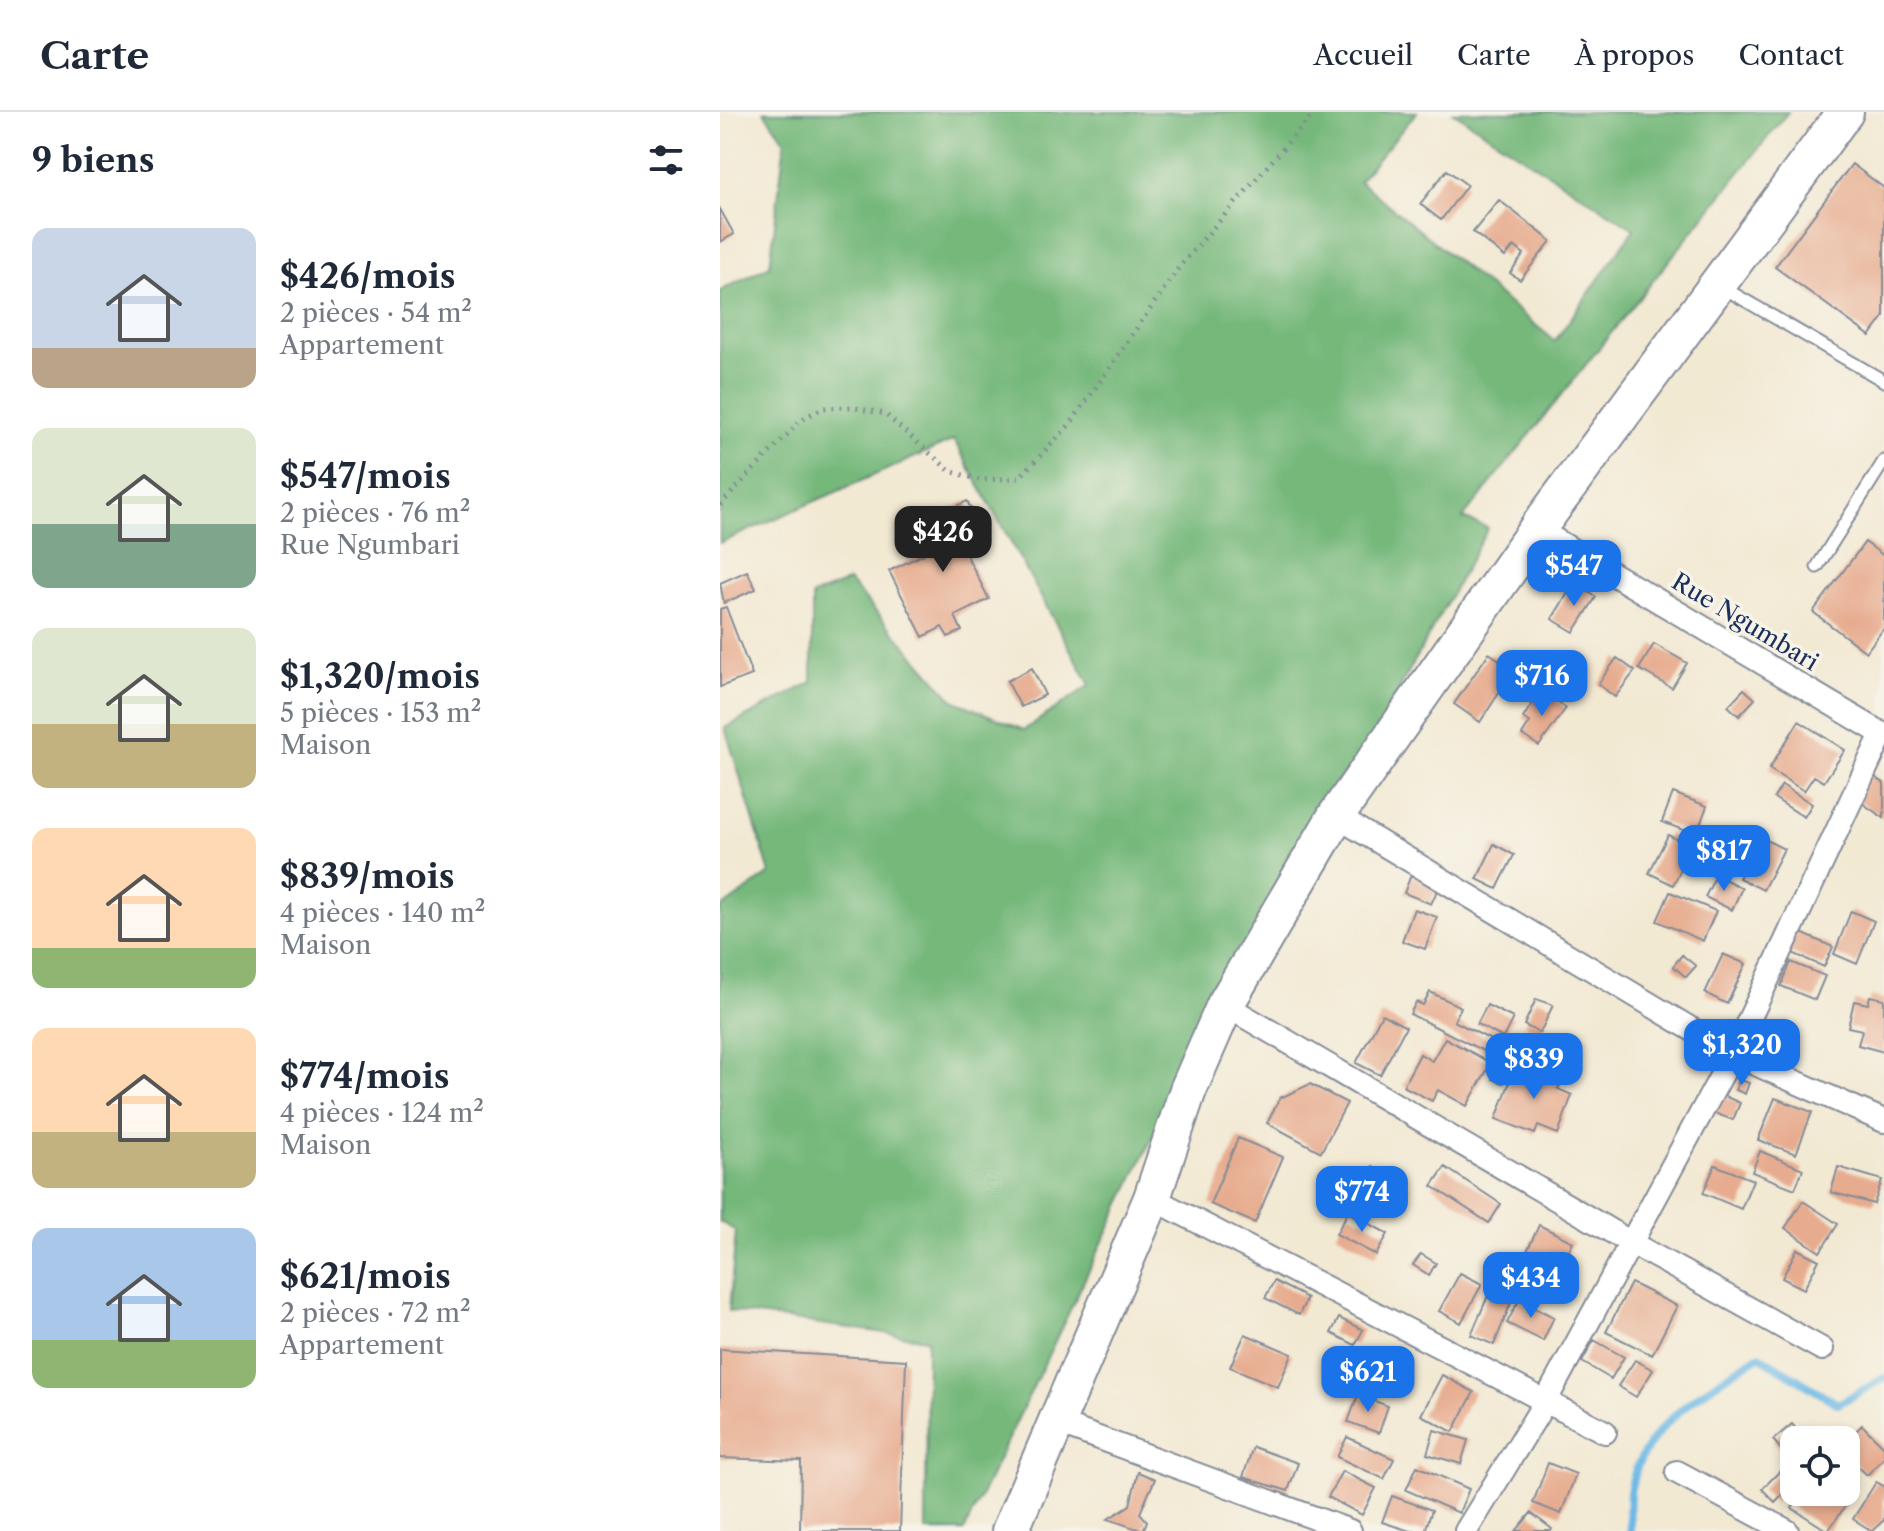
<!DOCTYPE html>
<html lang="fr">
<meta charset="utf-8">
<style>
:root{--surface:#fff;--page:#f2f2f3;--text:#1f2937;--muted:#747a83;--line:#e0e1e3;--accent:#1a73e8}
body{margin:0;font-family:"Libre Caslon Text",serif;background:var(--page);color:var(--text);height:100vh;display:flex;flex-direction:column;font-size:30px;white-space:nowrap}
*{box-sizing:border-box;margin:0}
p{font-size:26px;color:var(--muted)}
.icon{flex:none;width:44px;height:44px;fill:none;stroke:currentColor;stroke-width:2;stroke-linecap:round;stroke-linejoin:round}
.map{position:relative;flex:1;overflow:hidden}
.panel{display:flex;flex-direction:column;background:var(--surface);width:720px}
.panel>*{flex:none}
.fabs{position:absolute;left:1060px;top:1314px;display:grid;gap:16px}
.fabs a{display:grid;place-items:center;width:80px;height:80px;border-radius:16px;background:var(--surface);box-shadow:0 4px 12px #0003;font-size:40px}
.price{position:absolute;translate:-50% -68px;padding:0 18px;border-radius:16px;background:var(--accent);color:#fff;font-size:26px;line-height:52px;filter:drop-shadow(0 2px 4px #0008)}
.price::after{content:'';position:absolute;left:50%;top:48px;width:24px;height:18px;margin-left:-12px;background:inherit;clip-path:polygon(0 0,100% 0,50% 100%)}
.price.current{background:#222;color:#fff}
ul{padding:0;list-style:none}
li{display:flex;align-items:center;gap:24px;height:200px;padding:0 32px}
li span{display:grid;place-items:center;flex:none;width:224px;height:160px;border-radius:16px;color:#555}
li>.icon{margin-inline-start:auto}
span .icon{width:96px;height:96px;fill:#fffc;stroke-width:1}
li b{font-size:34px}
h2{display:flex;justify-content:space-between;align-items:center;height:96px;padding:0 32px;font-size:34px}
header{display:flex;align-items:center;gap:48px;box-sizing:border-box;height:112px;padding:0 40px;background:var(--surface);border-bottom:2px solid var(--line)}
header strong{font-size:38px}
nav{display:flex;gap:44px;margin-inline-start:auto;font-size:28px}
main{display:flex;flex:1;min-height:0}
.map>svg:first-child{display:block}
.forest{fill:#75b87a;stroke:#48746c;stroke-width:2}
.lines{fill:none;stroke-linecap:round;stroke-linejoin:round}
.stream{stroke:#6cb9e6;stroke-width:8}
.building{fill:#e7ac8f}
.service-casing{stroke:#868c98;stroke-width:15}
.minor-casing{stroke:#868c98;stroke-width:26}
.trunk-casing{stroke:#868c98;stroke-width:40}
.path{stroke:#868c98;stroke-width:5;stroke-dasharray:2 6;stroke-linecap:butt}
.service{stroke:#fff;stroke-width:11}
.minor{stroke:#fff;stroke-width:22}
.trunk{stroke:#fff;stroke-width:36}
.labels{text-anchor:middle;stroke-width:7;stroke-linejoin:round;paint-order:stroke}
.street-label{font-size:24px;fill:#1b2f5e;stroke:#f7f3e8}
</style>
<header>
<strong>Carte</strong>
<nav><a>Accueil</a><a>Carte</a><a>À propos</a><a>Contact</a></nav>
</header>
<main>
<section class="panel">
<h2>9 biens<svg class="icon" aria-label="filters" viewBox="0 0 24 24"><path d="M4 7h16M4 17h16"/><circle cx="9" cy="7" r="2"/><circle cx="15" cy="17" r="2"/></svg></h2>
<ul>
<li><span style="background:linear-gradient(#c9d6e8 75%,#b9a48a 0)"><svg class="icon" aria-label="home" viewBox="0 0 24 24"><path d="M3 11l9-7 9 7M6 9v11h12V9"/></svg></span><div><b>$426/mois</b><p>2 pièces · 54 m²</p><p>Appartement</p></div></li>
<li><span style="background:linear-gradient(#dfe7d0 60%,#7fa58c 0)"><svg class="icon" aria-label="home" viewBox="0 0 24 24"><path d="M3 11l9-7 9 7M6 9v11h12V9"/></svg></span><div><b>$547/mois</b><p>2 pièces · 76 m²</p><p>Rue Ngumbari</p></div></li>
<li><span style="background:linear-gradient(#dfe7d0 60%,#c2b280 0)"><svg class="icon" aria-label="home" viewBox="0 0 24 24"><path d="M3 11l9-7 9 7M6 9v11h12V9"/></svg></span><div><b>$1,320/mois</b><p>5 pièces · 153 m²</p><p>Maison</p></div></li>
<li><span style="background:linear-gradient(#ffd9b3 75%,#8fb573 0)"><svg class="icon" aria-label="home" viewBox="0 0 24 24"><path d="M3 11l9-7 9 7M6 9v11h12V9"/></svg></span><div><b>$839/mois</b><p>4 pièces · 140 m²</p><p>Maison</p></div></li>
<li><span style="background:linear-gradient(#ffd9b3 65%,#c2b280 0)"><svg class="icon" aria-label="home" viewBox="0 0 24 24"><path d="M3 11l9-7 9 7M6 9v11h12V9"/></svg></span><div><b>$774/mois</b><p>4 pièces · 124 m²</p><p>Maison</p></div></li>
<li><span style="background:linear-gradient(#a9c7e8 70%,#8fb573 0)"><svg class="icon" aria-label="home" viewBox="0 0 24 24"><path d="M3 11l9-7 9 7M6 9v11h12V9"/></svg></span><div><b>$621/mois</b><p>2 pièces · 72 m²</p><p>Appartement</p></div></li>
</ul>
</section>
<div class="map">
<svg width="1164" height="1419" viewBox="0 0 1164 1419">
<rect width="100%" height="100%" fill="#f7f3e8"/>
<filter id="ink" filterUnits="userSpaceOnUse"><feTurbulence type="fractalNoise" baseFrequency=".0125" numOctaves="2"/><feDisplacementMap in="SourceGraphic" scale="16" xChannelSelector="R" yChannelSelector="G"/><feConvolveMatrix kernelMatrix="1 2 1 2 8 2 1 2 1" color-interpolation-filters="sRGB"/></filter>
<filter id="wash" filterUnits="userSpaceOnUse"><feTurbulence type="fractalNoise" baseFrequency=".006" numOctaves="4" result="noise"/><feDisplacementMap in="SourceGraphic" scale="32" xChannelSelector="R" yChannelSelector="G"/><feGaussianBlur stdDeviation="1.8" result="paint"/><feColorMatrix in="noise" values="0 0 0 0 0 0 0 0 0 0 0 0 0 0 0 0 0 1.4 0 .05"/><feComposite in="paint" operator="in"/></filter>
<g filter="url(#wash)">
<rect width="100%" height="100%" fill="#f2e9d3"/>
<path class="forest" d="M44,0H697L639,69L835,229L914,117L733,0H1068L743,406L768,416L440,1010L244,1419H206L207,1227L9,1199L16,1119L0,1110V797L50,761L5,616L92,570V484L129,469L233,588L304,618L370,573L234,328L0,431V179L50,153L65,29Z"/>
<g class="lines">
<path class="stream" d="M910,1419C910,1405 908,1389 911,1375C922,1314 990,1274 1039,1244L1118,1292L1164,1266"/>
</g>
<g id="blocks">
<path class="building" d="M1132,52L1164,76V205L1150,224L1055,155Z
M727,58L747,73L721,108L700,92Z
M779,88L831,129L800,168L790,161L804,142L794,134L785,145L753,120Z
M0,97L14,122L0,130Z
M247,389L260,414L251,419L260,437L247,444L269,487L235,504L242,519L228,525L222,515L203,525L169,459L204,442L194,424L226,408L223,401Z
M1145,430L1164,444V516L1146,540L1093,500Z
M27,459L36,477L4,491L0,471Z
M854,471L876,485L854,520L832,507Z
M6,495L32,563L0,575V497Z
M934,532L967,551L952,576L919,557Z
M769,541L805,565L794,582L783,575L760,610L734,592Z
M897,546L915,559L895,585L878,572Z
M312,556L325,583L301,595L287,569Z
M1024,577L1035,587L1019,604L1008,594Z
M821,578L846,596L819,634L802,623L810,610L803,606Z
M1079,609L1125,638L1104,670L1094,664L1084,679L1049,657Z
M1152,663L1164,671V706L1136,687Z
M1062,673L1092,692L1084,705L1054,686Z
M953,681L987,694L976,723L942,710Z
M948,723L972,735L953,773L929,761Z
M1040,725L1064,737L1043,778L1019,766Z
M774,732L794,743L777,777L757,767Z
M691,763L719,775L711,792L684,781Z
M996,763L1022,776L1012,798L985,785Z
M950,780L996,799L983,829L937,809Z
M694,797L717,805L705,837L682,829Z
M1131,799L1154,809L1137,852L1114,842Z
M1070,816L1113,835L1104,855L1061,836Z
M1003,842L1026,852L1007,892L985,881Z
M962,843L976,854L966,865L953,854Z
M1071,850L1105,864L1095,888L1061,874Z
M710,880L741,895L734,909L777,931L771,943L690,902L696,890L703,893Z
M1150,884L1164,887V940L1138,933L1142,918L1128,915L1134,889L1148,892Z
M816,887L833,893L820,921L804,913Z
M767,893L793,906L783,926L757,912Z
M662,902L686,915L660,963L636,951Z
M725,926L771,951L747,994L718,978L712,989L683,974L700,942L712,949Z
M785,939L796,943L783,971L773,967Z
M797,951L842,968L838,977L852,983L838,1022L818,1014L815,1022L776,1007Z
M1019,968L1029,971L1025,982L1016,978Z
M590,972L627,991L601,1040L547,1011L560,986Z
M1002,983L1020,991L1013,1008L994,1001Z
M1055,986L1092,1000L1076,1042L1038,1028Z
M518,1026L563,1045L535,1111L490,1092Z
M1040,1039L1083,1057L1075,1077L1032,1060Z
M995,1053L1033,1068L1021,1097L983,1081Z
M653,1054L689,1075L677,1096L641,1076Z
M725,1055L781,1092L769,1111L712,1074Z
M1118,1055L1162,1068L1154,1092L1111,1080Z
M1083,1089L1118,1112L1100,1140L1065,1116Z
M628,1100L668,1122L656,1143L616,1122Z
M819,1113L853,1130L841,1155L807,1139Z
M1077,1137L1099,1148L1084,1177L1062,1166Z
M701,1142L716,1151L709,1163L693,1153Z
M740,1161L762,1172L741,1211L719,1199Z
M554,1169L587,1186L579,1203L545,1186Z
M911,1171L957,1194L932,1243L886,1220Z
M770,1179L792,1188L774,1233L751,1223Z
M799,1188L834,1205L823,1229L787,1211Z
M619,1206L643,1218L635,1233L611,1221Z
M525,1222L572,1242L558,1275L510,1255Z
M874,1228L904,1245L891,1267L862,1250Z
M0,1237L186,1248L180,1419H80L81,1349L0,1346Z
M915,1248L933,1258L916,1285L898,1274Z
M722,1263L754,1280L733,1320L701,1303Z
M638,1283L668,1294L659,1321L628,1310Z
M1072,1312L1085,1328H1074V1352L1053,1328Z
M1142,1313L1164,1335V1346L1147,1363L1126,1343V1329Z
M714,1318L748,1328L741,1352L707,1342Z
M627,1325L674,1347L664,1367L617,1345Z
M533,1335L578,1351L568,1379L523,1365Z
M828,1351L856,1362L841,1402L813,1391Z
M1068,1351L1074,1357V1370L1055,1390L1042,1377Z
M697,1354L749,1377L739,1401L686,1378Z
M622,1359L656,1376L642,1403L608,1385Z
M418,1360L435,1367L420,1401L427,1409L423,1419L388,1407L410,1393Z
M1156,1370L1164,1374V1408L1152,1419L1133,1407Z
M1083,1380H1107L1126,1393L1108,1419L1072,1396Z
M672,1384L712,1398L705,1419H690L662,1410Z
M811,1401L832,1417L831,1419H796Z"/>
</g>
</g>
<g filter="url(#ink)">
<use href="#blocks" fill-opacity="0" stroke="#868c98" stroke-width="2"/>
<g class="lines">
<g class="service-casing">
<path id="service" d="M1002,175L1164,269
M1097,455L1164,349"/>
</g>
<g class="minor-casing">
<path id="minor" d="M817,417L1164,623
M616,704L1013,942L1164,1009
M505,893L913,1132L1102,1237
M432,1086L885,1320
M335,1310L630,1419
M957,1360L1067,1419
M746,1419L825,1290L1013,942L1162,622"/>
</g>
<g class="trunk-casing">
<path id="trunk" d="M290,1419L432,1086L468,978L505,893L616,704L817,417L1125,0"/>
</g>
<path class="path" d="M0,393L81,308L102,296L131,295L165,302L230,359L260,368L299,366L351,311L460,154L595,0"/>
<use href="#service" class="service"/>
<use href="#minor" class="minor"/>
<use href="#trunk" class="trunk"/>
</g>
</g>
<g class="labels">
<g class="street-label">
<text transform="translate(1025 510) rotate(31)" y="8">Rue Ngumbari</text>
</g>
</g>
</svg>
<div class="fabs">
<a><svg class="icon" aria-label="locate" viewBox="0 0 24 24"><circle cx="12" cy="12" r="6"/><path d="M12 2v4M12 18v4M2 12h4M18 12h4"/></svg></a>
</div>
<b class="price current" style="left:223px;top:462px">$426</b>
<b class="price" style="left:854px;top:496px">$547</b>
<b class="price" style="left:822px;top:606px">$716</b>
<b class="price" style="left:1004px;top:781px">$817</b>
<b class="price" style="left:1022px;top:975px">$1,320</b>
<b class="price" style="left:814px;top:989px">$839</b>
<b class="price" style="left:642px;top:1122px">$774</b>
<b class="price" style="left:811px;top:1208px">$434</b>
<b class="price" style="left:648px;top:1302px">$621</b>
</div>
</main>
